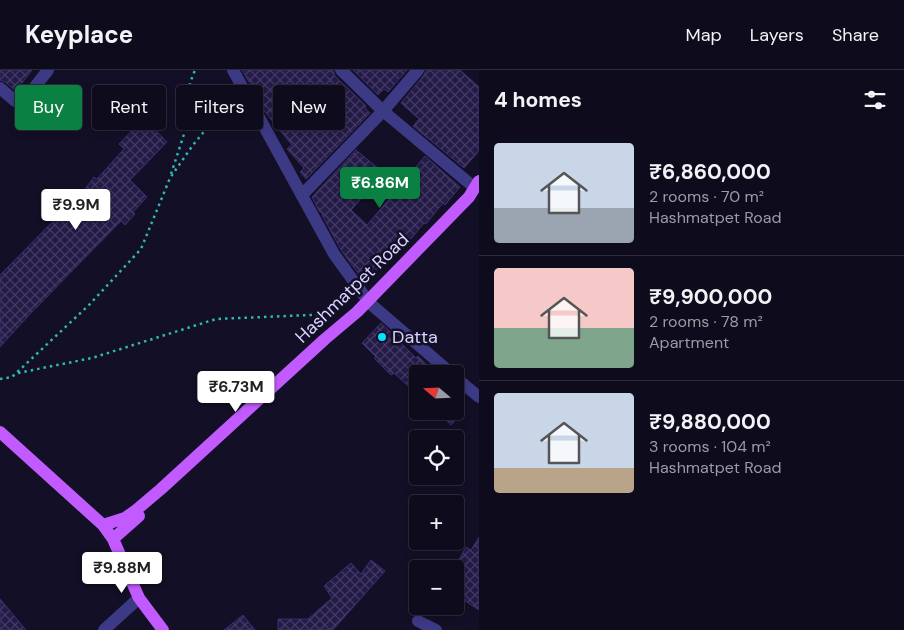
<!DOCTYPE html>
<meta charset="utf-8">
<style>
:root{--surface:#0e0b1c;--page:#1c1929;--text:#f1f3f6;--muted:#9b9ba3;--line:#2e2b3b;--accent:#0b8043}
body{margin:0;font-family:"DM Sans",sans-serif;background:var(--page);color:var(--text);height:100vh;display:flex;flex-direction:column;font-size:19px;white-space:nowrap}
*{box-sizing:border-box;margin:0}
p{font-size:16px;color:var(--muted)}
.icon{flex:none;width:28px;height:28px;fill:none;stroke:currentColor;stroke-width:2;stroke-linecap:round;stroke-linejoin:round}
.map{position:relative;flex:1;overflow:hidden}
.side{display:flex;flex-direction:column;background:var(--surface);width:425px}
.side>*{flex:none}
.hud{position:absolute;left:15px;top:15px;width:389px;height:45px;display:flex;gap:10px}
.needle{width:32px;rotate:289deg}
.buttons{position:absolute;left:409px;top:295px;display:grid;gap:10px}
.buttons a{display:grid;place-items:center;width:55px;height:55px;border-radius:5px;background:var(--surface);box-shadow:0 2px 8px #0003,0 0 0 1px var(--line);font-size:25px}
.price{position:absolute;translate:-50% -42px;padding:0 11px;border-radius:5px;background:#fff;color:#222;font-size:16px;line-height:32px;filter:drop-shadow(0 1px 2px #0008)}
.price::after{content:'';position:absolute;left:50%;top:30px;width:15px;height:11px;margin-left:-8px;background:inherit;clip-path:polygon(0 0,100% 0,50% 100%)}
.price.active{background:var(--accent);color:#fff}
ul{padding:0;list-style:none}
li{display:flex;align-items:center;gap:15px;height:125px;padding:0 15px}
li+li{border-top:1px solid var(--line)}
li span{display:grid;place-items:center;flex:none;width:140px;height:100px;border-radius:5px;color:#555}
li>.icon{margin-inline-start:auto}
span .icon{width:60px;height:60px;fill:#fffc;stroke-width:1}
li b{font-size:21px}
h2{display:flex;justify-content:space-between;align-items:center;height:60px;padding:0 15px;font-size:21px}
.chip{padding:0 18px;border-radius:5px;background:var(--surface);box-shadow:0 2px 8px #0003,0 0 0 1px var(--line);font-size:18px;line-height:45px}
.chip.active{background:var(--accent);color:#fff}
header{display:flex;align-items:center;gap:30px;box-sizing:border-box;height:70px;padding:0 25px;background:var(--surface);border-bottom:1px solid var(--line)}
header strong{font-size:24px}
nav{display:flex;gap:28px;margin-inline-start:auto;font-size:18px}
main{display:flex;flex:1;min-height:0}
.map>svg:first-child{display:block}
.building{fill:url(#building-cross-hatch);stroke:#3b2d73}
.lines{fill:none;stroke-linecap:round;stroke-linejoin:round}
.path{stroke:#2fb8b0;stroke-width:2.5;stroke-dasharray:2.5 4;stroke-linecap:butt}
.minor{stroke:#3d3a85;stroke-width:12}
.major{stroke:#c25bff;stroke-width:12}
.poi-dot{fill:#00e5ff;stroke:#130f26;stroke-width:2}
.labels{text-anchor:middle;stroke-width:5;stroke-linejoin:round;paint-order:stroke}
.street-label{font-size:18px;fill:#d9d4ff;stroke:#130f26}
.poi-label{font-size:18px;fill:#d9d4ff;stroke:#130f26;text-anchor:start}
</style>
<header>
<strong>Keyplace</strong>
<nav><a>Map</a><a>Layers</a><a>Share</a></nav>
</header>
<main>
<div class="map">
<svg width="479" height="560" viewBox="0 0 479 560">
<defs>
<pattern id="building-cross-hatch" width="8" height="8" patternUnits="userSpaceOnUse" patternTransform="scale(1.25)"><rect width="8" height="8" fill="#241b47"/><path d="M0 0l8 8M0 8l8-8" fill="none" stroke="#433b63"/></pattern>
</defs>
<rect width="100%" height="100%" fill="#130f26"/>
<path class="building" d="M0,0H32L16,21L5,12L0,10Z
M242,0H333L335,6L366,36L365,38L370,43L306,109L300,102L304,98L287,79L292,75L265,42L261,35L262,34Z
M353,0H407L388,22L384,19L378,25Z
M426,0H460L479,17V81L464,98L413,56L419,49L401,33L424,5Z
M144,48L167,72L130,110L147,127L133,142L135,144L125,155L121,151L31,243L0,277V205L85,119L94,107L97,109L124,79L119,74Z
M356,80L384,103L351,140L367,155L425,86L460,117L445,135L443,133L426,154L424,153L411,169L405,165L383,189L385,190L365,213L341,180L322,145L323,144L319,141L312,127Z
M381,253L394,265H393L416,288L418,286L436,304H418V325L394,303L391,305L374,288L376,287L362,273Z
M437,341H464L451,355Z
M479,467V540L465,531L467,527L455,520V497L466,477L471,480Z
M371,490L385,501L333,560H278V549H308L332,528L324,516L351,493L361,504Z
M0,529L26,560H0Z
M243,545L255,560H224Z"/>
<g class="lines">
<path class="path" d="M171,104L187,55L190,13L195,0
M18,303L92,288L216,249L334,244
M0,309L12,307L89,235L141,179L170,108L193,75L220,42L238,34"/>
<path class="minor" d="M233,0L334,184L368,231
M341,0L383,41L475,118
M0,18L15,31H24L48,0
M302,125L383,41L418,0
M373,236L452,304
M455,307L479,327
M418,551L436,560
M104,560L139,528"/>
<path class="major" d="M0,362L103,455L113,469L139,528L163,560
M103,455L125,448L135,441L161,419L325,269L357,242L469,127L479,111
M113,469L139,446"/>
</g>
<circle class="poi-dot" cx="382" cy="267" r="5"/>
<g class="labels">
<g class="street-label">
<text transform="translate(352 218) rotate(-44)" y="6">Hashmatpet Road</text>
</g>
<g class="poi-label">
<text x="392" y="273">Datta</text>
</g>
</g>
</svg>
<div class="buttons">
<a><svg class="needle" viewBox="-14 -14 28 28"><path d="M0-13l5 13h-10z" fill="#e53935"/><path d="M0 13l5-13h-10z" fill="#9b9ba3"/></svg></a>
<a><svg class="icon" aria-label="locate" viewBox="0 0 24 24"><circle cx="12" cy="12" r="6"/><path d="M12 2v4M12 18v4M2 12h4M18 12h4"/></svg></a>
<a>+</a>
<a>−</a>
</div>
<b class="price active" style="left:380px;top:139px">₹6.86M</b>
<b class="price" style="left:76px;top:161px">₹9.9M</b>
<b class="price" style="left:236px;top:343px">₹6.73M</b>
<b class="price" style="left:122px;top:524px">₹9.88M</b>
<div class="hud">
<a class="chip active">Buy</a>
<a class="chip">Rent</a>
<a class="chip">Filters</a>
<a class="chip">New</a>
</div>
</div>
<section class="side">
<h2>4 homes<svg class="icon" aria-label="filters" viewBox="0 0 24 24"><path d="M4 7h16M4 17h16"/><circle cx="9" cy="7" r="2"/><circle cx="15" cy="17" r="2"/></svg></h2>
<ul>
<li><span style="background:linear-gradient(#c9d6e8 65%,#9aa5b1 0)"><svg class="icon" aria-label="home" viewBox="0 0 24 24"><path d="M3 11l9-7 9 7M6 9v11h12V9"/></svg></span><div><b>₹6,860,000</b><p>2 rooms · 70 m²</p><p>Hashmatpet Road</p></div></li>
<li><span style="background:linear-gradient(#f6c9c9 60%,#7fa58c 0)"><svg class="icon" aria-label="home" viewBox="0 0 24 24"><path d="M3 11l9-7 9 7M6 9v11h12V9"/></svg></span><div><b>₹9,900,000</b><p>2 rooms · 78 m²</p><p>Apartment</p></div></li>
<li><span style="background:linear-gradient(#c9d6e8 75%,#b9a48a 0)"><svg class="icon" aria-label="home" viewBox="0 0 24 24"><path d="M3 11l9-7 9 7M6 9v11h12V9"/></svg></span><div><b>₹9,880,000</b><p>3 rooms · 104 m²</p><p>Hashmatpet Road</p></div></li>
</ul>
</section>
</main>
